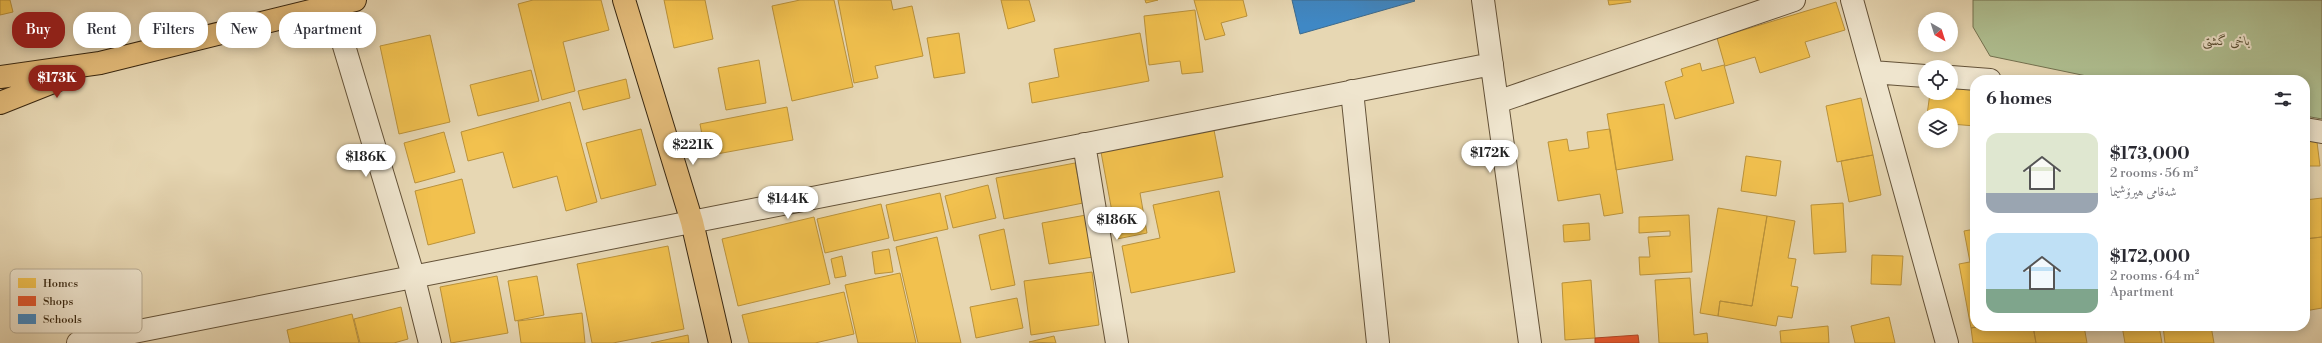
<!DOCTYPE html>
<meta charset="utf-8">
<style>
:root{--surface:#fff;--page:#f2f2f3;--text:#2b2b33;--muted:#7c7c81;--accent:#8f2418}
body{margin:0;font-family:"Libre Bodoni",Amiri,serif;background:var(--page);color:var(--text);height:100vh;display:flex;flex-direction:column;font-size:15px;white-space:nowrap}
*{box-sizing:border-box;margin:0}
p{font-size:13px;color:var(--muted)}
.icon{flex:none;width:22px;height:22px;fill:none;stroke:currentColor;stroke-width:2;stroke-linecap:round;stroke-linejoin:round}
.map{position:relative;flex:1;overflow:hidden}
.side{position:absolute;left:1970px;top:75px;width:340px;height:256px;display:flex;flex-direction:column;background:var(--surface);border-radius:16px;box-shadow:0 2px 10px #0003}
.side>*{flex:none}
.banner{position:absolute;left:12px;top:12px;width:380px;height:36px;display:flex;gap:8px}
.needle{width:26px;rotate:141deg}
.fabs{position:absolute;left:1918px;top:12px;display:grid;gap:8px}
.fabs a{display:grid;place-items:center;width:40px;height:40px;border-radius:50%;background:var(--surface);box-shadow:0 2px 10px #0003;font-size:20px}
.price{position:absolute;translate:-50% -34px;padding:0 9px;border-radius:14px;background:#fff;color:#222;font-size:13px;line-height:26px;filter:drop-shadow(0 1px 2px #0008)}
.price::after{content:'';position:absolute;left:50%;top:24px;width:12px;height:9px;margin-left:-6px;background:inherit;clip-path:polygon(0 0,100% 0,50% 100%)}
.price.current{background:var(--accent);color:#fff}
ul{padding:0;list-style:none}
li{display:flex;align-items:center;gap:12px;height:100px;padding:0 16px}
li span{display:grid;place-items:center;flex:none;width:112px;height:80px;border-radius:12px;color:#555}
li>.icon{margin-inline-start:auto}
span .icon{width:48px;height:48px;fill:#fffc;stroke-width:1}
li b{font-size:17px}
h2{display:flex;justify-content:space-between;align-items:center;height:48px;padding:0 16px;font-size:17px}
.pill{padding:0 14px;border-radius:16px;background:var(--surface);box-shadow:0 2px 10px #0003;font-size:14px;line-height:36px}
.pill.current{background:var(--accent);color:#fff}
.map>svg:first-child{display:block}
.green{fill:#afbf91;stroke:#747250}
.homes{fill:#f2c14e;stroke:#ba923b}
.shops{fill:#e4572e;stroke:#b04825}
.schools{fill:#3f88c5;stroke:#3d6b8e}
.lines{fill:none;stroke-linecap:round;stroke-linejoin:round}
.minor-casing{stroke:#645238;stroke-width:24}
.major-casing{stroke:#38260f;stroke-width:24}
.minor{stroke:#efe5ce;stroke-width:22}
.major{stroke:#e4bc7a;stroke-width:22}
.labels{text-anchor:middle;stroke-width:4;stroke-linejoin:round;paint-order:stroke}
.park-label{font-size:13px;font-style:italic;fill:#564c30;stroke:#efe5ce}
.key{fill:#efe5ce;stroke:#b8ac95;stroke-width:1}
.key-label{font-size:11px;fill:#38260f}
</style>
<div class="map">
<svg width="2322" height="343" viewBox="0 0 2322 343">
<rect width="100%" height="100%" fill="#e7d7b3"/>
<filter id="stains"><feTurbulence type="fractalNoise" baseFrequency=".005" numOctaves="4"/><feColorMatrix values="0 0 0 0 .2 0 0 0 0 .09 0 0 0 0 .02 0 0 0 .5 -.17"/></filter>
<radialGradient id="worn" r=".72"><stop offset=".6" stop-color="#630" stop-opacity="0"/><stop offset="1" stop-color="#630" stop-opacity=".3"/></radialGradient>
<path class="green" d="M1973,0H2322V119L2305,116V80H2106L1990,56L1973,27Z"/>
<path class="homes" d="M0,0H10L13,12L0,15Z
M533,0H601L609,30L563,42L575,91L542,100L518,4Z
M664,0H705L713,39L674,48Z
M800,0H834L853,87L792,101L772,6Z
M838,0H891L893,10L912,6L923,56L875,66L878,78L854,83Z
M1001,0H1029L1035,21L1008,29Z
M1145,0H1158L1146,3Z
M1194,0H1243L1247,16L1221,23L1225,35L1205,40Z
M1608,0H1630L1631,2L1609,5Z
M1836,2L1845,30L1805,42L1810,57L1760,73L1755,57L1725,66L1717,38Z
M1195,10L1203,72L1182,74L1180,61L1149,65L1144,16Z
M959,33L965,73L934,78L927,38Z
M1140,33L1149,81L1032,103L1029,83L1059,77L1054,49Z
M430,35L450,122L399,134L380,46Z
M759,60L766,103L726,110L718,68Z
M1700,63L1702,71L1724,65L1734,103L1675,119L1665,82L1683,76L1681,69Z
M531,70L539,101L478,116L470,85Z
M626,79L630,98L583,110L578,91Z
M1951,85L1975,87V126L1951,124V115H1927L1930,93H1951Z
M1861,98L1873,155L1837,162L1826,106Z
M570,102L597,202L566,211L557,176L513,188L503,152L468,161L461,132Z
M1664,104L1673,160L1616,170L1607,114Z
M787,107L793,140L706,156L700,124Z
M641,129L656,185L601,199L586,143Z
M1610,129L1623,213L1604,216L1600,194L1558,201L1548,142L1567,139L1569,151L1589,148L1587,132Z
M1214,130L1223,177L1140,193L1147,233L1117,239L1101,152Z
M444,132L455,172L415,183L404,143Z
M2305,140L2317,142L2320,166H2308V159H2305Z
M1873,155L1881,195L1849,202L1841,161Z
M1746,156L1781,161L1776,196L1741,191Z
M1075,163L1083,203L1004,219L996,178Z
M462,179L475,233L428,245L415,191Z
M988,185L996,218L953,228L945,196Z
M1219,191L1235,272L1131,293L1122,246L1160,238L1153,205Z
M940,193L948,229L894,241L886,205Z
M2322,198V237L2305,239V200Z
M1843,203L1846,252L1814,254L1811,205Z
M881,204L889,238L825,253L817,219Z
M1718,208L1767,216L1752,306L1720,301L1718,316L1700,313Z
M1086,215L1093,257L1049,264L1042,223Z
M1689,215L1692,272L1640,275L1639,257H1650L1648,237L1670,236V231L1639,233V217Z
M1767,216L1795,221L1788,258L1796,259L1791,286L1798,287L1792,318L1778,316L1776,326L1718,316L1720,301L1752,306Z
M814,217L830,284L738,306L722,239Z
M1589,223L1590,240L1564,242L1563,225Z
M1004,229L1015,285L991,290L979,235Z
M1975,229V261L1970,262L1964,231Z
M937,237L961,343H918L896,247Z
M2322,237V308L2305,311V239Z
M668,246L684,329L613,343H592L577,264Z
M889,249L893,272L875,274L872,252Z
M1872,255L1903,256L1901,285L1871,284Z
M842,256L846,276L835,278L831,259Z
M1975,261V326H1981L1971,328L1959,264Z
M1092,272L1099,325L1031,335L1024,281Z
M900,273L916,343H858L845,285Z
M497,276L508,333L451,343L440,287Z
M537,276L544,315L515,321L508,281Z
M1690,278L1694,335L1707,333L1708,343H1659L1655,280Z
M1591,280L1595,338L1565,340L1562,283Z
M844,292L854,334L815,343H749L742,315Z
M1017,298L1023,328L976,338L970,307Z
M401,307L408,339L394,343H360L354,319Z
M582,313L585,343H521L518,321Z
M352,314L359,343H290L287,330Z
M1889,317L1895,343H1855L1851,326Z
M1828,326L1829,343H1781L1780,331Z
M1981,326H2033L2036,343H1973L1971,328Z
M2033,326H2084L2087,343H2036Z
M2122,326H2159L2162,343H2125Z
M2163,326H2211L2214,343H2165Z
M688,335L689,343H651Z
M1054,336L1056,343L1029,342Z"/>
<path class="shops" d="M1638,335L1639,343H1595V338Z"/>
<path class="schools" d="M1292,0H1414L1415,1L1300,34Z"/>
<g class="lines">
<g class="minor-casing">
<path id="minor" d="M1483,0L1530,343
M1852,0L1947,343
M332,6L413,275L430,343
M1872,72L1925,76
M1951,77L1990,80
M1352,91L1378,343
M1497,102L1794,0
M2305,129L2322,132
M1084,144L1117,343
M78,343L1492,64"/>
</g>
<g class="major-casing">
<path id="major" d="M624,0L692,222L720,343
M0,77L100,63L355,0
M0,103L68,76"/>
</g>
<use href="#minor" class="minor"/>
<use href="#major" class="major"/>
</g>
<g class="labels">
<g class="park-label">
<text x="2226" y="45">باخی گشتی</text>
</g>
</g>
<rect x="10" y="269" width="132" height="64" rx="6" class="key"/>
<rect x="18" y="278" width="18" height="10" fill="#f2c14e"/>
<rect x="18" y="296" width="18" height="10" fill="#e4572e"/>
<rect x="18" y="314" width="18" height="10" fill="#3f88c5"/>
<g class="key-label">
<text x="43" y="287">Homes</text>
<text x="43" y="305">Shops</text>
<text x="43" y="323">Schools</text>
</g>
<rect width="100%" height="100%" filter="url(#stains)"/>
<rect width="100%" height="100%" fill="url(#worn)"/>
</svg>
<div class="fabs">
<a><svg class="needle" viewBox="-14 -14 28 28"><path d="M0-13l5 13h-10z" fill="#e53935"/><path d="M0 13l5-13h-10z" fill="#7c7c81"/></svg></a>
<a><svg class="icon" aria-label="locate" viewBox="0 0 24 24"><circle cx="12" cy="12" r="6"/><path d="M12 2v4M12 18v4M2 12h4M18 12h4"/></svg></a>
<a><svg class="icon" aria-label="layers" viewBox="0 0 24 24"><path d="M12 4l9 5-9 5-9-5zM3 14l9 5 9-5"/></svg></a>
</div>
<b class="price current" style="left:57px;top:99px">$173K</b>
<b class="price" style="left:693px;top:166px">$221K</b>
<b class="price" style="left:1490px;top:174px">$172K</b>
<b class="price" style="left:366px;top:178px">$186K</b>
<b class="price" style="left:788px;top:220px">$144K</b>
<b class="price" style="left:1117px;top:241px">$186K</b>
<div class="banner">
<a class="pill current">Buy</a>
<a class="pill">Rent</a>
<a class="pill">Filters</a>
<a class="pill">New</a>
<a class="pill">Apartment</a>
</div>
<section class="side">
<h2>6 homes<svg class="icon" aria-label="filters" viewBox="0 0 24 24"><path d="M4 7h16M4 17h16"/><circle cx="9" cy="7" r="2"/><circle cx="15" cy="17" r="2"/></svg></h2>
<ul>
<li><span style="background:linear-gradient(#dfe7d0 75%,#9aa5b1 0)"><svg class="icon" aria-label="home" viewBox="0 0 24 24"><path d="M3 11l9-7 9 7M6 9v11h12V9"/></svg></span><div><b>$173,000</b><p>2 rooms · 56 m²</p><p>شەقامی هیرۆشیما</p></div></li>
<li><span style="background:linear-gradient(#bfe0f5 70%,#7fa58c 0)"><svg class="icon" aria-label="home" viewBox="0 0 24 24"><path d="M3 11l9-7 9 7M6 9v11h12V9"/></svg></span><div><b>$172,000</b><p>2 rooms · 64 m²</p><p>Apartment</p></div></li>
</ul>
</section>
</div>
